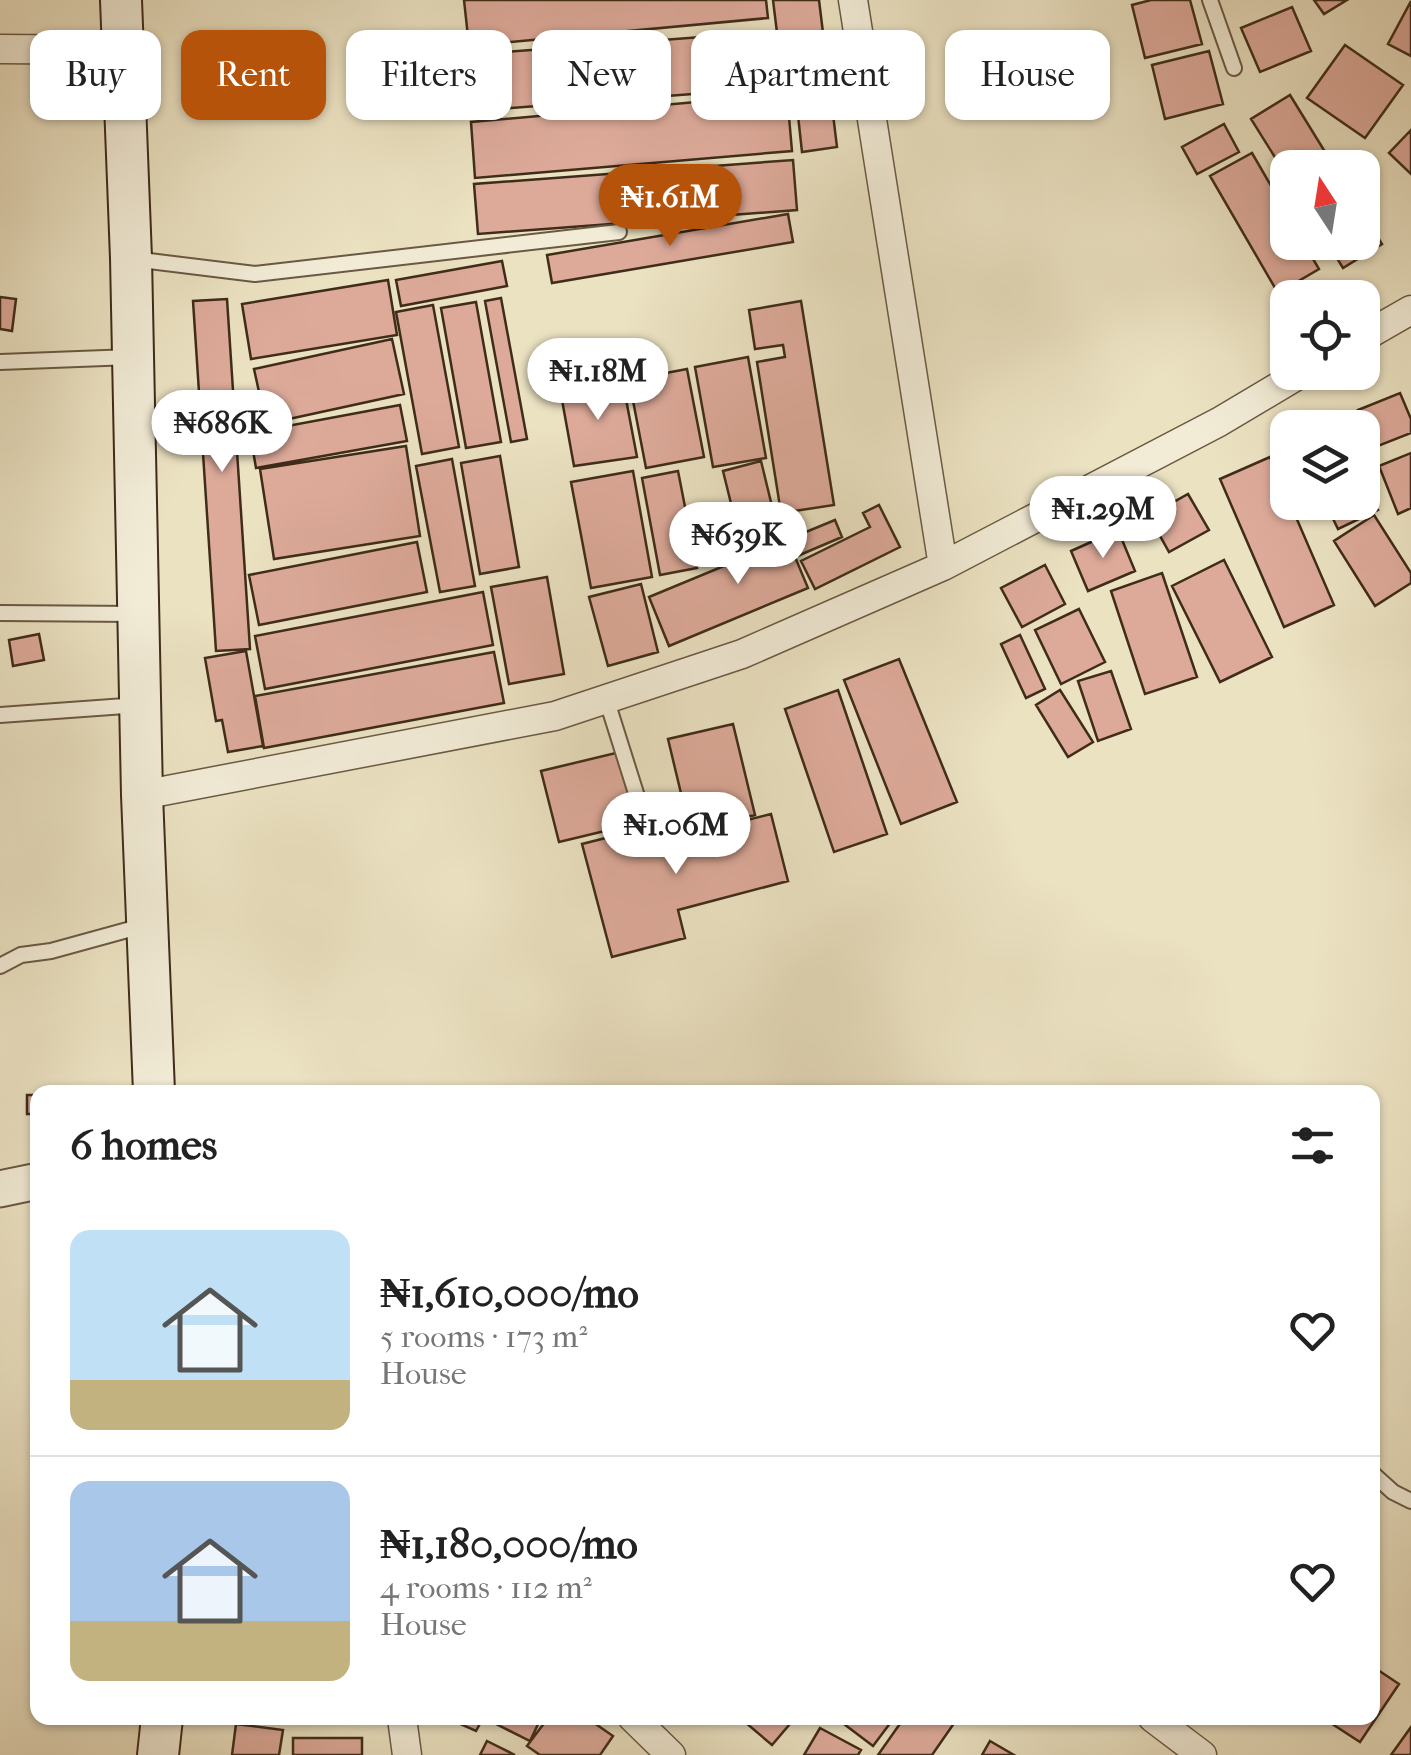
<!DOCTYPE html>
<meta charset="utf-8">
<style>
:root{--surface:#fff;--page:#f6f6f6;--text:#222;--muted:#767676;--line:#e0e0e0;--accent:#b45309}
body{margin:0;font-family:"IM FELL French Canon",serif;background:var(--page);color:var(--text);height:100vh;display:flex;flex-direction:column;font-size:38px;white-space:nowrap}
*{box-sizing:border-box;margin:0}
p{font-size:32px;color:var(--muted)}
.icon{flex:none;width:55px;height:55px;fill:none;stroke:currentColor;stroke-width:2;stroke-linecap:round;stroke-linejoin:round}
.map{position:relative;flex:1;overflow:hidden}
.side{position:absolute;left:30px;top:1085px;width:1350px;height:640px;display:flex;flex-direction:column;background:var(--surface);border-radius:20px;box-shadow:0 2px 8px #0004}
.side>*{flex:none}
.banner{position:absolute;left:30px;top:30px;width:1352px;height:90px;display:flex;gap:20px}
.needle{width:65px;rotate:348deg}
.buttons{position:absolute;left:1270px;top:150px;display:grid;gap:20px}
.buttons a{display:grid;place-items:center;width:110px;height:110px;border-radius:20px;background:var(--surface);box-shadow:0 2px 8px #0004;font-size:50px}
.price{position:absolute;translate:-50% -85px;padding:0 22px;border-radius:35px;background:#fff;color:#222;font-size:32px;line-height:65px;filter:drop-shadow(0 2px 5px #0008)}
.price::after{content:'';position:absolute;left:50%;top:60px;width:30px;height:22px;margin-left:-15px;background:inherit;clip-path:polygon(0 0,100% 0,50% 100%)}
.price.current{background:var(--accent);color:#fff}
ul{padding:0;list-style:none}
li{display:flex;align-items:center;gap:30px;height:250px;padding:0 40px}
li+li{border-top:2px solid var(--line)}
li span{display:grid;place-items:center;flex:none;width:280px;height:200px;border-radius:20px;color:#555}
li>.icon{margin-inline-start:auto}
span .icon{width:120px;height:120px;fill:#fffc;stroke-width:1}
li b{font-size:42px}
h2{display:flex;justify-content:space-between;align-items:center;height:120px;padding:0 40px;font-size:42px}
.pill{padding:0 35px;border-radius:20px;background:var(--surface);box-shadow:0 2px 8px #0004;font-size:35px;line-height:90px}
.pill.current{background:var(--accent);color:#fff}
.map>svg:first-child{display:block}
.building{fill:#ddaa9a;stroke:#3f2c19;stroke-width:2.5}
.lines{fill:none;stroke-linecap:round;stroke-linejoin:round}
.service-casing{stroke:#6a5a43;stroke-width:18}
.minor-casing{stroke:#6a5a43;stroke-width:31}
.tertiary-casing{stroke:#6a5a43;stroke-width:39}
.secondary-casing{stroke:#3f2c19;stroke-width:44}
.service{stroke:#f2ecd7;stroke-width:14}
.minor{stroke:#f2ecd7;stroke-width:28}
.tertiary{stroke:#f2ecd7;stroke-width:35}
.secondary{stroke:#f2ecd7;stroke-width:40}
</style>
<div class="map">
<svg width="1411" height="1755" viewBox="0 0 1411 1755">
<rect width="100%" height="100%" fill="#ebe2c2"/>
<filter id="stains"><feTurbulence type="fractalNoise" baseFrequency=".002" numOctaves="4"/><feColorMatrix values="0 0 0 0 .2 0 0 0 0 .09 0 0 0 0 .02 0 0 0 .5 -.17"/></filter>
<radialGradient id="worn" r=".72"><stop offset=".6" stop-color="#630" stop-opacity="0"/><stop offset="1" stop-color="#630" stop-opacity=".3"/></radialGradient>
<path class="building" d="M464,0H766L768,18L469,46Z
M773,0H819L837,147L802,152L795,88L784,90Z
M1151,0H1190L1202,44L1145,58L1132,5Z
M1314,0H1347L1324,14Z
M1411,1V56L1388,44Z
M1292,7L1311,51L1260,72L1241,28Z
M767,32L771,88L471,111L467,55Z
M1345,45L1403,85L1365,138L1307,98Z
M1209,51L1223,104L1165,119L1152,65Z
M787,94L792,151L475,178L471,122Z
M1290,95L1335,168H1288V178L1251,119Z
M1224,124L1239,152L1197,174L1182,147Z
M1411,130V174L1389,153Z
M1252,153L1288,215V242H1303L1319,269L1278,293L1210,176Z
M793,160L797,210L478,234L474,184Z
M1362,212L1382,244L1343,268L1327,242H1362Z
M788,214L793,242L552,283L547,255Z
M502,261L507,286L401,306L396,280Z
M388,280L397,335L251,359L242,304Z
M0,297L16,299L12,331L0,329Z
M501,298L527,439L511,442L485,301Z
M227,299L250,649L216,651L193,301Z
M801,301L834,505L781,513L757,362L785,357L783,345L755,349L749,310Z
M476,302L501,442L466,448L441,308Z
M433,305L459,447L422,454L396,312Z
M392,339L404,394L266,424L254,369Z
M748,357L766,458L713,467L695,367Z
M687,369L704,457L646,468L629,380Z
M622,378L637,457L574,466L560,389Z
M1400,393L1411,419V433L1373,448L1358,410Z
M400,405L407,441L256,468L250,433Z
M406,446L420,536L274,559L260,469Z
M1411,453V508L1398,514L1379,466Z
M500,456L519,567L480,574L461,463Z
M1270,457L1334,605L1284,627L1220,479Z
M452,459L475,586L440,592L416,466Z
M761,461L779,535L741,544L723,471Z
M633,471L652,577L591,588L571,482Z
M678,471L697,568L660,575L642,478Z
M1362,478L1378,510L1338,529L1325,502H1362Z
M1188,494L1209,530L1169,552L1149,516Z
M879,505L900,547L815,589L801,561L870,527L863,513Z
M1374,515L1411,573V583L1375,606L1334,541Z
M835,520L842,537L795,557L808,588L669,646L649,597Z
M1118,530L1135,571L1088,591L1071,551Z
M417,542L427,592L259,625L249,575Z
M1224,560L1272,657L1220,682L1172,586Z
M1045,565L1065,604L1022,627L1001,588Z
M1162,573L1197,677L1145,694L1111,591Z
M547,577L564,674L509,684L491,587Z
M641,584L658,652L608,666L589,597Z
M483,592L493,645L265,689L255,636Z
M1079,609L1105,662L1061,684L1035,630Z
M39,634L44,660L13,666L9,640Z
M1020,635L1045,689L1026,698L1001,644Z
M246,651L263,746L228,752L222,720L216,721L205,658Z
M494,652L504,703L264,748L255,696Z
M899,659L957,802L901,824L844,680Z
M1111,671L1131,729L1098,741L1078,681Z
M838,690L887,834L834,852L785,709Z
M1060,690L1093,742L1068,757L1036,705Z
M733,724L755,815L690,831L668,739Z
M620,752L638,823L559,842L541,771Z
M771,814L788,881L678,910L685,938L612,957L582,844L657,825L661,842Z
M27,1095H38V1114H27Z
M1372,1666L1399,1684L1360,1742L1323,1718H1372Z
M447,1718H483L476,1731Z
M496,1718H541L530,1741L494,1723Z
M548,1718H587L613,1736L600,1755H540L527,1746Z
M751,1718H795L772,1745L746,1723Z
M836,1718H894L873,1746Z
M904,1718H955L957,1719L932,1755H878Z
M236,1724L283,1730L279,1755H232Z
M1411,1727V1755H1391Z
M820,1728L861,1750L858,1755H804Z
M293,1738H362V1755H293Z
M487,1741L515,1755H480Z
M990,1741L1014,1755H982Z"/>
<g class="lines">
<g class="service-casing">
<path id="service" d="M1210,0L1234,68
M133,259L255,274L619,232
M0,362L131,357
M0,613L137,614
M606,698L646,825
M0,715L139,705
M0,966L21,955L51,951L142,926
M1372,1473L1393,1492L1411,1501"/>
</g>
<g class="minor-casing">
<path id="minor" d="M853,0L943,566
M0,49L122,50
M1362,338L1411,310
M142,795L555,716L742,654L943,566L1219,422L1303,372
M402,1718L407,1755
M633,1718L671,1755
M1153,1718L1202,1755"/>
</g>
<g class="tertiary-casing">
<path id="tertiary" d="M0,1189L38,1181"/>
</g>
<g class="secondary-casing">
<path id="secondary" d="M121,0L131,258L142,795L154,1092
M158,1755L162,1718"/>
</g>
<use href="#service" class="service"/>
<use href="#minor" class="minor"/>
<use href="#tertiary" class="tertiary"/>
<use href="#secondary" class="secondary"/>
</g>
<rect width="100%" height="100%" filter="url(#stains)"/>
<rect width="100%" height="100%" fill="url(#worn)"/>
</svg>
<div class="buttons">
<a><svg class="needle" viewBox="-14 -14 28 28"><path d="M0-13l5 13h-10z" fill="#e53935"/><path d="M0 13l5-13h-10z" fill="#767676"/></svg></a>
<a><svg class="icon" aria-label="locate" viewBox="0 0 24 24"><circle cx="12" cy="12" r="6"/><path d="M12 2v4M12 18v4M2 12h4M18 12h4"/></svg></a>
<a><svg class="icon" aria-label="layers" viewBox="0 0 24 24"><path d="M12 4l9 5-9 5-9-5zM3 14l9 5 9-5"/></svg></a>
</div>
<b class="price current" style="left:670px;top:249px">₦1.61M</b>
<b class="price" style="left:598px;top:423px">₦1.18M</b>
<b class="price" style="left:222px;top:475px">₦686K</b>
<b class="price" style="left:1103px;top:561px">₦1.29M</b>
<b class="price" style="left:738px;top:587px">₦639K</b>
<b class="price" style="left:676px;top:877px">₦1.06M</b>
<div class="banner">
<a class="pill">Buy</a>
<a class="pill current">Rent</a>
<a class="pill">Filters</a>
<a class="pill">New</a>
<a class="pill">Apartment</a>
<a class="pill">House</a>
</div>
<section class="side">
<h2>6 homes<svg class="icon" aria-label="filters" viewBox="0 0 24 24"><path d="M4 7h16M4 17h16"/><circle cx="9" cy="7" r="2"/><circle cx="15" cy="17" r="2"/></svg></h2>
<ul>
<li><span style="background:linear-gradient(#bfe0f5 75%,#c2b280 0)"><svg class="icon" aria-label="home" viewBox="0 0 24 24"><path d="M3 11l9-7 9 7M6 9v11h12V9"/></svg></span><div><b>₦1,610,000/mo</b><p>5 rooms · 173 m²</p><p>House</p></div><svg class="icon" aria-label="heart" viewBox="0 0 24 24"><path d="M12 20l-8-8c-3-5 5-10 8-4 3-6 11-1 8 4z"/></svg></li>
<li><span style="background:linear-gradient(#a9c7e8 70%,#c2b280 0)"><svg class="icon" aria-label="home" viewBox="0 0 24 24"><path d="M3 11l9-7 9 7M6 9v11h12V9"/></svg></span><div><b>₦1,180,000/mo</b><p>4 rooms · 112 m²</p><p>House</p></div><svg class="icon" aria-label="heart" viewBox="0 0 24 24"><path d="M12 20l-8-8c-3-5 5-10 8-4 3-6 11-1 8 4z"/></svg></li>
</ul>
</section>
</div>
